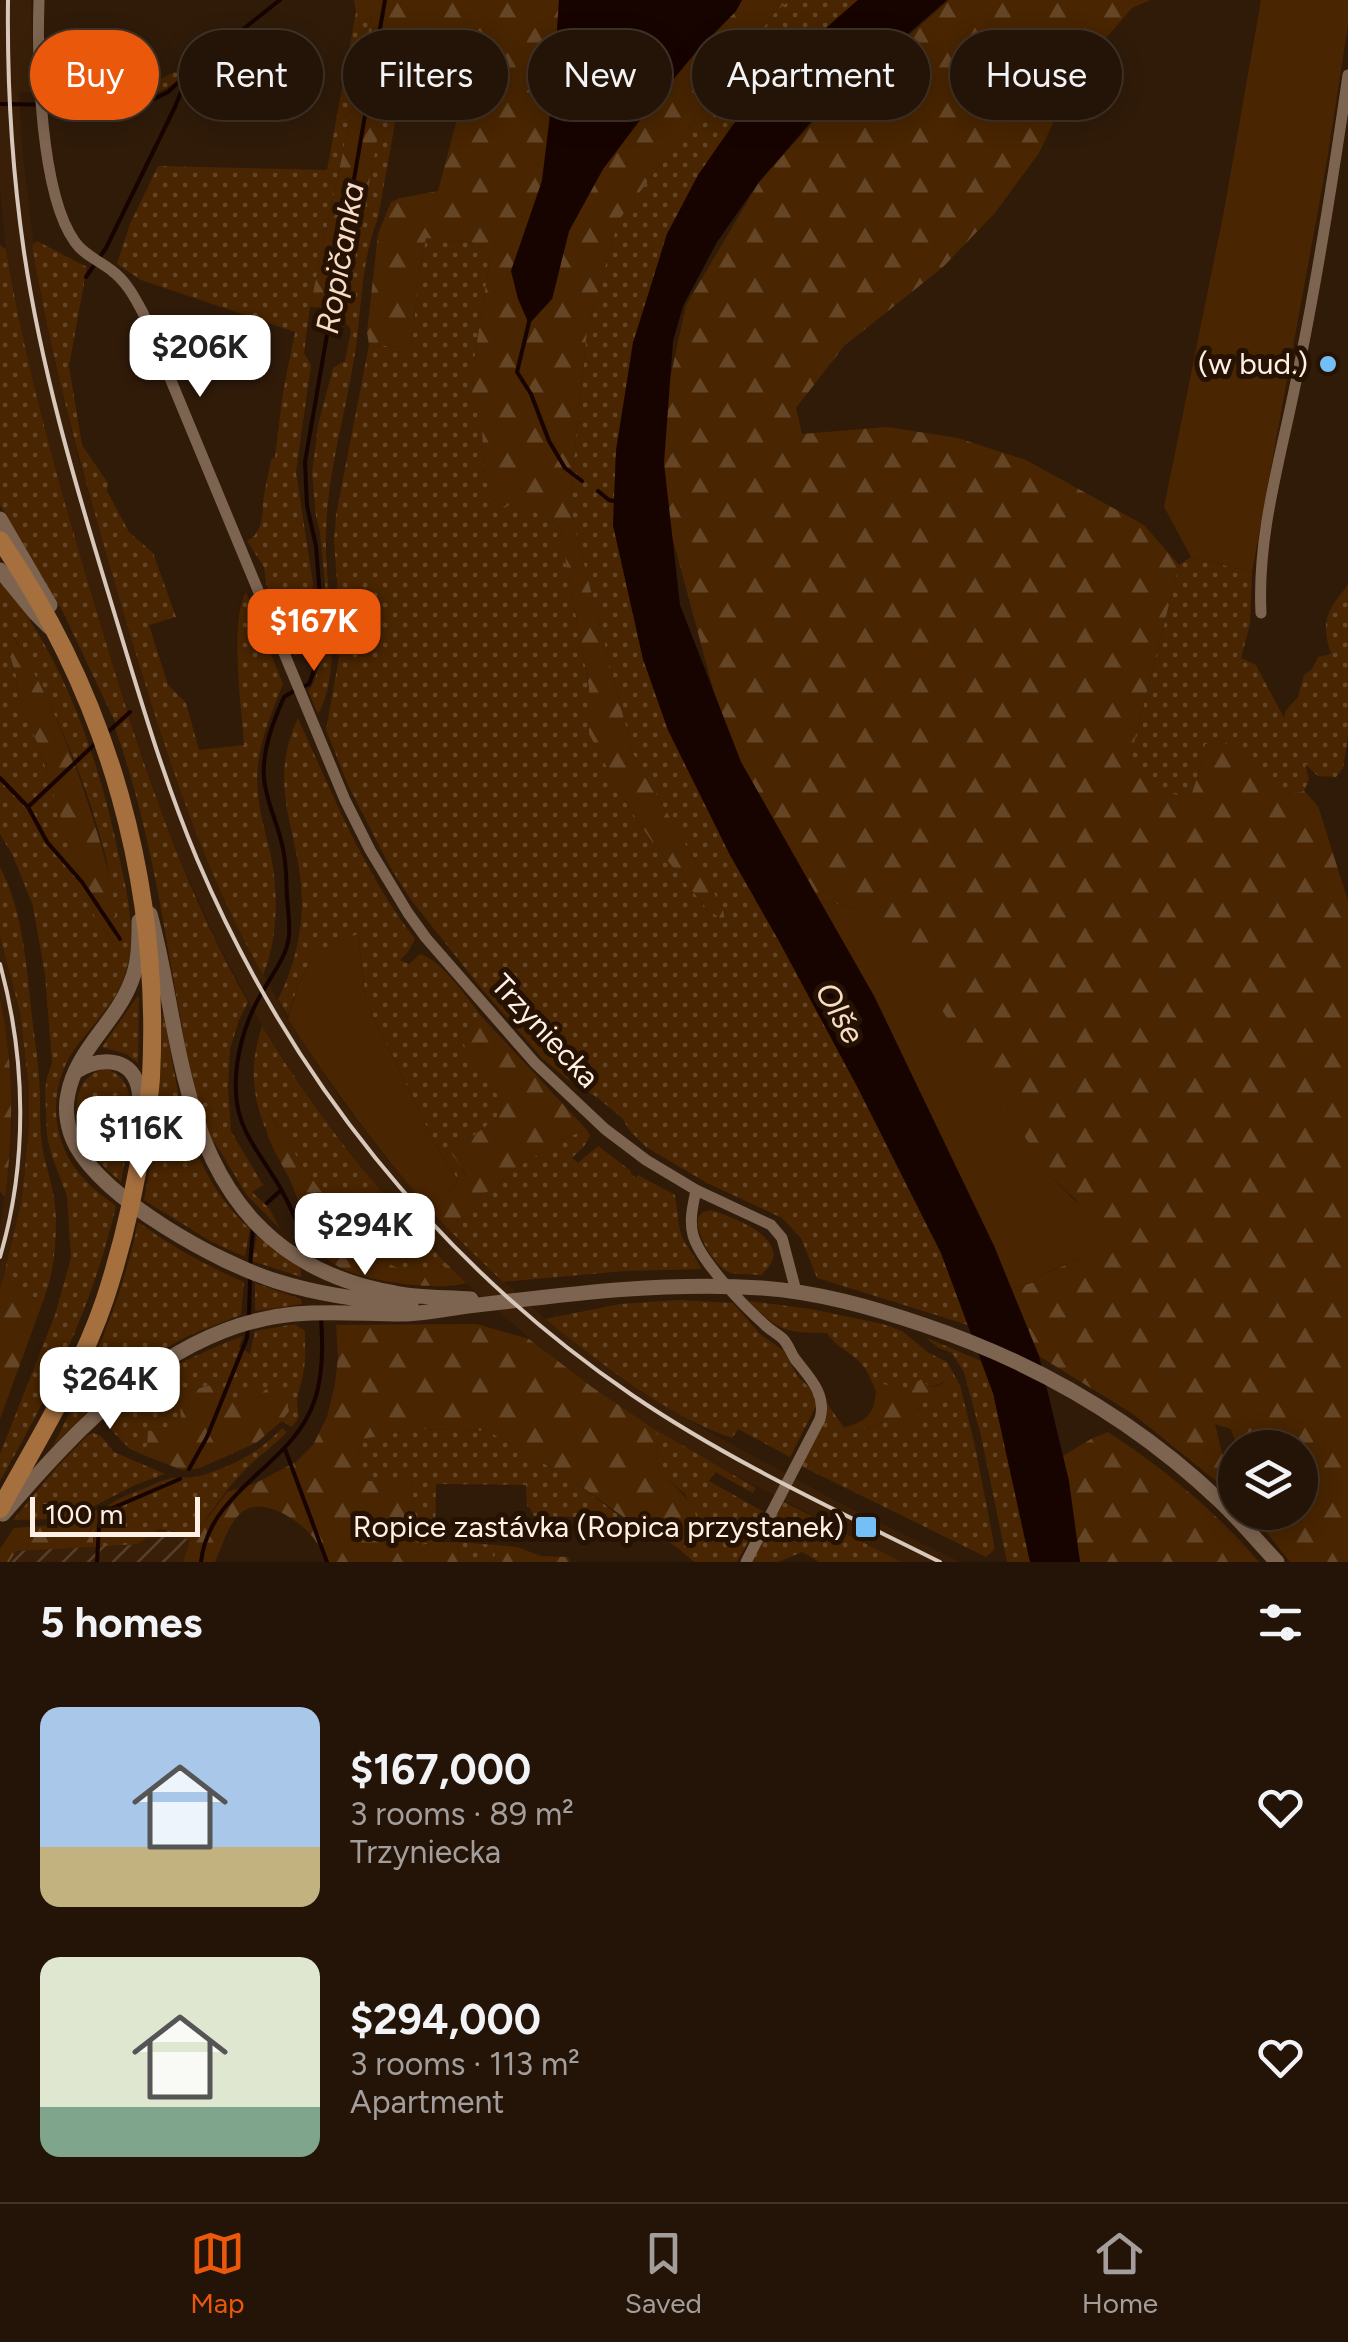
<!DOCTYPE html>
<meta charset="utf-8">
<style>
:root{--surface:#241407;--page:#302115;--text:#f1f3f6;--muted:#a39e9b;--line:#413328;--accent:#ea580c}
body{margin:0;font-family:Figtree,sans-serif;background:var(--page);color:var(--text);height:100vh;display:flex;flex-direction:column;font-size:38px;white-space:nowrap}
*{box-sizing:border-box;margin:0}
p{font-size:32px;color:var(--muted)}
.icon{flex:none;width:55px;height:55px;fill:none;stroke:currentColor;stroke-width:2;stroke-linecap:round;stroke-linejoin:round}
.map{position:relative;height:1562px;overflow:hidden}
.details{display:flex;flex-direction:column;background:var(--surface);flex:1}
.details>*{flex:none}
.hud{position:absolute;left:30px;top:30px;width:1290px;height:90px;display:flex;gap:20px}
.controls{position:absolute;left:1218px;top:1430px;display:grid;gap:20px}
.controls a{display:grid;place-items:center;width:100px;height:100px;border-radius:50%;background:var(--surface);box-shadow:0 5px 25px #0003,0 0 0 2px var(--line);font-size:50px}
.scale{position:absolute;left:30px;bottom:25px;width:170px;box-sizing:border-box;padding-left:10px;border:5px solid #fff0e5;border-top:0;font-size:28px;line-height:35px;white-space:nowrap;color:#fff0e5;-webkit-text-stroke:8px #251202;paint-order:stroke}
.price{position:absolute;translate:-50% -85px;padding:0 22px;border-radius:20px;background:#fff;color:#222;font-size:32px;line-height:65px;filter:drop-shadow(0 2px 5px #0008)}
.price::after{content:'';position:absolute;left:50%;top:60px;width:30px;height:22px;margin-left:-15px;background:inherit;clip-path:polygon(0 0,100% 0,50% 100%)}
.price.on{background:var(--accent);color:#fff}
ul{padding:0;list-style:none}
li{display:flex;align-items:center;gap:30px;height:250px;padding:0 40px}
li span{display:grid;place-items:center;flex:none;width:280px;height:200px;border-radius:20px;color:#555}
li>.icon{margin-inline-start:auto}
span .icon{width:120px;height:120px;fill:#fffc;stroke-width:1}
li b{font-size:42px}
h2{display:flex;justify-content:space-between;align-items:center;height:120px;padding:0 40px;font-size:42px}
.pill{padding:0 35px;border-radius:45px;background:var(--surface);box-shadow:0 5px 25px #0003,0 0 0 2px var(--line);font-size:35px;line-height:90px}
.pill.on{background:var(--accent);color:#fff}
.tabs{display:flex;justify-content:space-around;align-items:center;height:140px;border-top:2px solid var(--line);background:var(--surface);font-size:28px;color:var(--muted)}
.tabs a{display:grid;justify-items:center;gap:5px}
.tabs .on{color:var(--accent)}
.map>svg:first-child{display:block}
.built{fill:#391f07}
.industrial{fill:url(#industrial-furrows)}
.grass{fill:url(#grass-dots);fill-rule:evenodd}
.forest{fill:url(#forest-firs)}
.green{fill:#492501}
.water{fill:#170400}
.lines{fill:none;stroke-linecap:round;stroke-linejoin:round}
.stream{stroke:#170400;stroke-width:4}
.street{stroke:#7d6450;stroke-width:11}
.secondary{stroke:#7d6450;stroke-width:15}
.primary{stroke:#a56f3e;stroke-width:18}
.rail{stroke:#d8c8bc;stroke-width:4}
.poi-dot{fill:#74c0f6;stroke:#251202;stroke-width:4}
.labels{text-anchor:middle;stroke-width:10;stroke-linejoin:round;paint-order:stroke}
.poi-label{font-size:30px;fill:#fff0e5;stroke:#251202;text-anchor:end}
.street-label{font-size:30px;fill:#fff0e5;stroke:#251202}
.water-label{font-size:32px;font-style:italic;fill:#f9dcc5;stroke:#251202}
</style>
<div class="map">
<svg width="1348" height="1562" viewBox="0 0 1348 1562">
<defs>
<pattern id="industrial-furrows" width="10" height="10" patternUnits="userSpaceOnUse" patternTransform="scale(2.5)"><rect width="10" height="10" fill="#391f07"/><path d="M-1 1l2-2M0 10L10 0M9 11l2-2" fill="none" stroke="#57402b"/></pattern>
<pattern id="grass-dots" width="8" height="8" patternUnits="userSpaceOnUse" patternTransform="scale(2.5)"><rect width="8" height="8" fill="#492501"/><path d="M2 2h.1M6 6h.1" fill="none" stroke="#644526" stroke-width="1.8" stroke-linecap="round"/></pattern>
<pattern id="forest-firs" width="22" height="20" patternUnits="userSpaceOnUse" patternTransform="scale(2.5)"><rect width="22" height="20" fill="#492501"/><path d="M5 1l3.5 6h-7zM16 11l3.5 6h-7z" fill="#644526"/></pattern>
</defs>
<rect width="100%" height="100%" fill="#301b09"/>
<path class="built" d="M0,0H31L34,92L19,93L23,156L38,281L53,353L79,461L145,681L192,820L238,927L288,1019L339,1097L386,1158L458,1239L545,1319L640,1389L704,1429L838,1502L960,1562H902L691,1452L625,1410L557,1362L466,1283L389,1203L318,1112L266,1033L215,938L167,829L120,689L54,468L27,359L6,249L0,189Z
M0,936L20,1013L29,1088V1126L22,1199L15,1236L0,1288V1225L9,1166L12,1126L9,1055L0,999Z"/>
<path class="industrial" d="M158,1529L176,1532L190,1541L183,1562H9L15,1551L138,1544Z"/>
<path class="grass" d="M790,0H858L794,56L732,126L667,234L633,343L616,451L613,525L643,659L668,730L730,855L779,941L859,1090L941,1253L968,1325L817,1278L801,1238L782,1218L707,1183L646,1147L629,1130L623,1119L598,1098L567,1079L542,1058L481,988L411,900L390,867L348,785L326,730L339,658V607L334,542L336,515L369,345L412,347L418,277L426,238L475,243L491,252L474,361L472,393L482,425L484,478L499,506C523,505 546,508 560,529L589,687V734L628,806L653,843L708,910L725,920L723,909L633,754L569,506L587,331L618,221L776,11Z
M356,12L372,14L310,307L304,353L311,365L296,472L313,583L312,595L296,656L266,583L264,567L247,541C266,530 261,513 264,495C266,483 269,472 271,460L275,457L283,392L295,332L141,280L117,264L130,224L158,166L327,170Z
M212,48L217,56L194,74L159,92L67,96C53,85 51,77 51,60C125,93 144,97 212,48Z
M388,81L402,84L378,218C361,260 362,308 355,353C346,413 327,473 326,534C324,586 345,667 318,714L308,691L312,686L323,657L327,633L328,617L320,532L316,517L312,473L318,425L333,368L345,361L351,330L338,310L346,308Z
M37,241L87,267L69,366L82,445L108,483L107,491L129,532L153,553L176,617L149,625L168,685L186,703L199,750L244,745C242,708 229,621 246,592L283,684C273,710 260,739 258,767C255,792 262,820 268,844C279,883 279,938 263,975C199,863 161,737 124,614C88,492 53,371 32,245Z
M0,245L6,249C27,375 62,497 99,619C138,751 180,882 248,1002L239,1020L230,1049L228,1088L231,1131L263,1185L252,1192L269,1208L280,1229L246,1194L215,1143L210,1139C203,1115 194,1090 189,1065C167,952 154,837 115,728V722L63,612L0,505Z
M1191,557L1252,572L1250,624L1241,658L1256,665L1284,718L1286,710L1298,697L1304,675L1312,669L1318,657L1331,654C1320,622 1327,610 1348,585V737L1343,768L1336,777L1318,776L1305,764L1309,779L1304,791L1292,794L1273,787L1267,772L1246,759L1206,744L1202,763L1190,800L1148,786L1130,759L1179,565Z
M0,580C64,656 99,759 119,856C126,887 134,921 130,953C124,998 98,1016 74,1050C46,1091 51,1147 87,1182C95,1191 106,1198 116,1206C93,1305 50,1394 0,1481V1454L55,1315L71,1258L67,1196L52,1157L47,1136L45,1091L47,1077L52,1063L45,975L33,906L13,856L0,834ZM14,637C54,706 87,781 106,858C112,885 112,915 114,943L95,917L72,854L40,750L17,692L16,675L9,653Z
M298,718C332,793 364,873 415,939L408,952L400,960L409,964L420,954C442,960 467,998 482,1017L458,1036L491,1083L502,1103L496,1119L451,1152L466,1176L458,1180L435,1144L366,1002L358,934L312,959L298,985L288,1016L278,999C293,971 302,934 302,901C301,832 265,789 298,718Z
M0,867C24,913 26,966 32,1016C34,1036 38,1057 39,1077C41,1100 39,1123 42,1146C47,1173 56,1192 56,1221C56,1250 53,1277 42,1304L4,1275L22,1199L29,1126V1088L20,1013L0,936Z
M137,997H139L138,1063L126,1054L102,1047Z
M163,1009C178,1092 185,1168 250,1229L245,1257L210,1241L144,1200L157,1130Z
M262,1026C315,1113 376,1191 448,1265C433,1268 415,1274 401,1270C359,1257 293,1153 270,1114L265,1128C251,1091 250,1063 262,1026Z
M106,1069C148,1081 126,1151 121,1182C110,1172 96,1161 88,1148C72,1122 69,1076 106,1069Z
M586,1129L590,1135L585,1145L572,1158L578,1163L598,1146L631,1171V1174L636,1178L638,1175L675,1195L680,1231L684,1241L702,1269L625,1271L503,1282L448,1229L471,1211L479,1196L499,1186L506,1174L564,1139Z
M711,1210C736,1218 800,1242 761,1275C751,1274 738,1275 728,1272C716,1268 694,1232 698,1218C699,1216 701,1214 703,1212Z
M138,1222C174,1248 203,1264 244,1282L241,1315C219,1324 196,1331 175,1343C129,1370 90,1408 53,1446C89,1374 122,1301 138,1222Z
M257,1235L301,1269V1277L252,1261Z
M255,1283L301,1299L302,1304L255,1311Z
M679,1300L733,1303L760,1334L784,1351L798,1377L811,1389L816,1398V1406L790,1457L738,1429L732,1438C668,1417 598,1361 545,1319L620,1304Z
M749,1301L811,1309L883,1324L902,1331L929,1353L947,1362L960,1385L975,1446L995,1549L986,1557L801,1466L827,1413V1403L849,1435L889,1420L914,1426L920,1404L931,1400L945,1381C934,1389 920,1385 909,1393H899L884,1384L876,1391C871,1380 867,1369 859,1361C848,1351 835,1346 827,1333C787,1333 778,1332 749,1301Z
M295,1324L305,1331C305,1346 306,1361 303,1375C299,1394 295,1396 299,1417L292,1427L282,1421L289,1411C267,1396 257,1384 233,1402L226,1397L219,1382L180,1394L181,1426L148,1431L146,1456L130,1449L106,1425C110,1391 212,1347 243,1336L239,1347L250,1354L255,1331Z
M925,1337L981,1361L993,1393L1030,1562H1007L981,1436L964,1372L952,1353L939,1348Z
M651,1427L756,1488L753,1493L715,1472L709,1481L764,1512L737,1562H694L679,1549L701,1537L685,1494L658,1472L657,1435Z
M282,1428L287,1432C274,1446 258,1456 245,1470C224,1491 208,1517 190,1541L176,1532L158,1529L138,1544L93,1547C94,1507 109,1502 143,1489C152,1485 162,1480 172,1478C182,1477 192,1479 203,1475C233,1466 260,1452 282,1428Z
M418,1429L488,1431L574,1481L618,1515L616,1518L534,1516L530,1508L527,1507L526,1485L436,1484L435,1542L423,1545L418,1542L411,1481H363C356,1470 357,1451 362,1439Z
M94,1433L102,1437L114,1452L165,1474L133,1486L77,1515L62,1519L13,1520L58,1466L88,1435Z
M782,1501L902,1562H819L802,1552L778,1562H751Z
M458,1542L496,1545L494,1562H459Z"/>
<path class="forest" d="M354,0H559L553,90L542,181L511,271L552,299L569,231L603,169L646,112L696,52L736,11L742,0H790L776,11L618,221L587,331L569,506L633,754L723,909L725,921L708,910L653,843L628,806L589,734V687L560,529C546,508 523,505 499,506L484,478L482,426L472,393L474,361L491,252L475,243L426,238L418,277L412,347L369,345L367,332L378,234L391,202L400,198L438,191L463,96L388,81L346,309L310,307L372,15L356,12Z
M949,0H1150L1132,8L1076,73L1039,153L994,214L943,267L844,346L796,408L802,434L887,427L958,438L1026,460L1144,525L1179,565L1130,759L1148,786L1190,799L1202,763L1205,744L1225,743L1267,772L1274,787L1292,794L1304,791L1318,806L1348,901V1562H1290L1251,1513L1300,1512V1448L1237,1447L1231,1429L1215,1424L1225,1466L1222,1478L1216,1481L1133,1414L1039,1356L1011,1289L1034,1282L1038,1276L1083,1258L1076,1200L1051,1177L862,910L819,900L741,762L715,696L652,462L686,305L759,182L821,113Z
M13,636C51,699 72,752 94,822C106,861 119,903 115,944L95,917L72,854L40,750L17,692L16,675L9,653Z
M0,999C14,1065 14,1130 5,1197L0,1192Z
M482,1017L586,1129L564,1139L506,1174L499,1186L479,1196L471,1211L448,1229L434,1214L458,1180L466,1175L451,1152L496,1119L502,1104L491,1083L458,1036Z
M269,1113C292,1151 360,1257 401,1269C415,1274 433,1268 448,1265L466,1283C438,1292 353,1281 330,1261C310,1245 300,1201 289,1178C283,1166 267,1140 266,1128C265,1127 269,1115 269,1113Z
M4,1275L42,1304L0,1419V1288Z
M476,1324L529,1339L592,1387L651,1427L657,1435L658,1472C683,1493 697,1504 701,1537L679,1549L636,1518L626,1519L574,1481L488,1431L418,1429L362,1439C357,1451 356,1470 364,1481H411L418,1542L424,1545L435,1542H458L459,1562H326C323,1553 317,1542 311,1535C297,1519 261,1495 241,1513C228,1524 222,1547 215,1562H183L190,1541L227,1492L254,1484L296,1462L313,1445L327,1417L335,1384L338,1357L336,1325Z
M922,1379L929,1387L938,1386L946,1381L950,1391L944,1396L920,1404L914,1426L907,1429L889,1420L848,1435L843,1428C866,1421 874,1416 876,1391L884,1384L896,1389L899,1393H909L914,1389L916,1382Z
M220,1382L226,1397L233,1402L244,1393H262L269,1386L279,1387L286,1397L289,1411L282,1421L256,1443L200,1468L182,1470L146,1456L148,1431L181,1426L180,1394Z
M1108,1432C1161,1466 1219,1514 1259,1562H1080L1063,1456L1091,1439Z
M104,1506L93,1533V1547L16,1551L9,1562H0V1549L14,1528L71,1524Z
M496,1545L517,1547L541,1556L568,1557L570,1562H494Z"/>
<path class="green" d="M1261,0H1348V25L1327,161L1252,572L1191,557L1164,507L1224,211Z
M819,900L862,910L915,969L1051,1177L1113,1238L1105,1261L1083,1258L1038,1276L1035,1282L1011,1289L994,1246L874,996Z
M358,934L366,1002L435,1144L458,1180L434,1214C380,1153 332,1088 288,1019L298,985L312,959V953Z"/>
<path class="water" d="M559,0H742L736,11L696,52L646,112L603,169L569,231L552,299L529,324L518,299L511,271L542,181L553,90Z
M858,0H947L824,107L759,182L717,242L683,306L673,341L664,463L680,605L741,762L874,996L994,1246L1039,1356L1069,1481L1080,1562H1030L993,1393L941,1253L859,1090L779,941L730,855L668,730L643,659L613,525L616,451L633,343L667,234L698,175L732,126L794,56Z"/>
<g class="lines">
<path class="stream" d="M0,104L74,105L154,99L168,92L189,72L280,0
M86,277L106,248L175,107L189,72
M530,318L517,372L531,394L549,441L565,468L582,481
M598,491L609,500L618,502
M303,687L309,684L316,665L317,647L312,630L320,597L316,546L307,506L305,462L385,0
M294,691L284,697C273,722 262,750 264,778C266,801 277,822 282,844C287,863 286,879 287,897C288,910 290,923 289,936C287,956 273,973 263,991C245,1020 234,1059 236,1093C237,1131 263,1157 281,1189C293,1211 303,1235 310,1259
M108,732L130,712
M0,778L28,807L47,842L82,882L120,939
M28,807L97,742
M267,1203L281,1190
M250,1267L253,1227
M249,1317L250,1277
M285,1449L327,1562
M189,1469L207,1437L247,1338L248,1327
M97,1562L99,1526L108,1510L180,1479
M201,1562C209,1489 292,1466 314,1402C323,1377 323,1344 321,1318"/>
<path class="street" d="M39,0C37,59 40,194 75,242C84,255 98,260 111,270C126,281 134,296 143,313L345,800L370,850L408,913L426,938L535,1063L605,1129L646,1160L696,1190L771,1225L782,1238L796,1291
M1261,613C1257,536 1280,460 1295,386C1317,283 1333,179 1348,75
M696,1190C693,1205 689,1220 693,1235C700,1261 745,1307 765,1325C770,1330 778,1334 783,1339C788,1344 791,1353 795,1359C809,1377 827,1394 820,1419L746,1562"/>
<path class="secondary" d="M0,519L50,605
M0,570L35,613L49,627
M150,914C165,968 171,1024 185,1079C212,1195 273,1272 395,1293C419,1298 446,1297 471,1299
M139,921C139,942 139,963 131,982C116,1022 76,1050 68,1094C64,1111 68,1131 76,1146C107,1201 216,1262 276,1281C320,1295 365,1301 411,1304
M75,1072C97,1058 130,1055 138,1086C141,1097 140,1109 141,1120
M3,1514C79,1426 171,1325 295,1314C330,1311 365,1314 401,1314C421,1314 441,1310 461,1307C561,1295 661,1281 762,1288C818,1292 871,1307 924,1325C1034,1362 1136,1421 1220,1501C1240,1520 1258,1542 1277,1562"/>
<path class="primary" d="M0,540C109,699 161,885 151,1077C150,1095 147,1112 144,1130C136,1187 123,1244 105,1299C80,1373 37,1441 0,1509"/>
<path class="rail" d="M8,0C7,84 12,169 24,252C41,367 74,480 108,592C135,681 161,773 197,859C289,1076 437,1262 632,1395C729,1461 836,1510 940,1562
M0,964C26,1059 28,1162 0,1257"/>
</g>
<g class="poi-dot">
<circle cx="1328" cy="364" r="10"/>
<rect x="854" y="1515" width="24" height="24" rx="5"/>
</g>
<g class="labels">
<g class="poi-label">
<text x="1308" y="374">(w bud.)</text>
<text x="844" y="1537">Ropice zastávka (Ropica przystanek)</text>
</g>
<g class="street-label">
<text transform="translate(545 1031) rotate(47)" y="10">Trzyniecka</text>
</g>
<g class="water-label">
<text transform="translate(340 258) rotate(-80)" y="11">Ropičanka</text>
<text transform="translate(840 1013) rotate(60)" y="11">Olše</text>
</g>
</g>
</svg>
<div class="controls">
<a><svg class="icon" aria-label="layers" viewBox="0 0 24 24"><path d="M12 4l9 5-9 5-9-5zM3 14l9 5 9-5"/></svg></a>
</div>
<div class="scale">100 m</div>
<b class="price" style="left:200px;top:400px">$206K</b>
<b class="price on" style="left:314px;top:674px">$167K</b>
<b class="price" style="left:141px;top:1181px">$116K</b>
<b class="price" style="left:365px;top:1278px">$294K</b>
<b class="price" style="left:110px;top:1432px">$264K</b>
<div class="hud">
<a class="pill on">Buy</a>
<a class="pill">Rent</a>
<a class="pill">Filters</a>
<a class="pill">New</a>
<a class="pill">Apartment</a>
<a class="pill">House</a>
</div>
</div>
<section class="details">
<h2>5 homes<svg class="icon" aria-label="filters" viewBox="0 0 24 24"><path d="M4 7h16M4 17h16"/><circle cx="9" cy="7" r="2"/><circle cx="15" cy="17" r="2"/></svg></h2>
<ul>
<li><span style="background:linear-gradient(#a9c7e8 70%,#c2b280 0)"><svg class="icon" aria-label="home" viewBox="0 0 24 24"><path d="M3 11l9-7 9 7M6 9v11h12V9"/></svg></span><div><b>$167,000</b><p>3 rooms · 89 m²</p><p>Trzyniecka</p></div><svg class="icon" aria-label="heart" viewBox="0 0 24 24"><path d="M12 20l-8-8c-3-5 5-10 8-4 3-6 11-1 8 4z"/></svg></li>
<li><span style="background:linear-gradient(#dfe7d0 75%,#7fa58c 0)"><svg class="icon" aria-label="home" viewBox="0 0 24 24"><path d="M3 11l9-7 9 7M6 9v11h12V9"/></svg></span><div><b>$294,000</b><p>3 rooms · 113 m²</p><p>Apartment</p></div><svg class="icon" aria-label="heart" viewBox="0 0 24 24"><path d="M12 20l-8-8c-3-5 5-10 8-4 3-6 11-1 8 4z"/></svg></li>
</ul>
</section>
<nav class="tabs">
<a class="on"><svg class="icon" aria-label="map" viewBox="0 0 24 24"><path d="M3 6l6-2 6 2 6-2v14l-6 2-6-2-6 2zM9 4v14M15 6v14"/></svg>Map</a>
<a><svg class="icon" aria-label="saved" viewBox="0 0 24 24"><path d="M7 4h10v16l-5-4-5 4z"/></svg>Saved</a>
<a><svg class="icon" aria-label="home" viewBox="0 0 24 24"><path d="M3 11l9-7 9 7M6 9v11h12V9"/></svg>Home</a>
</nav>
